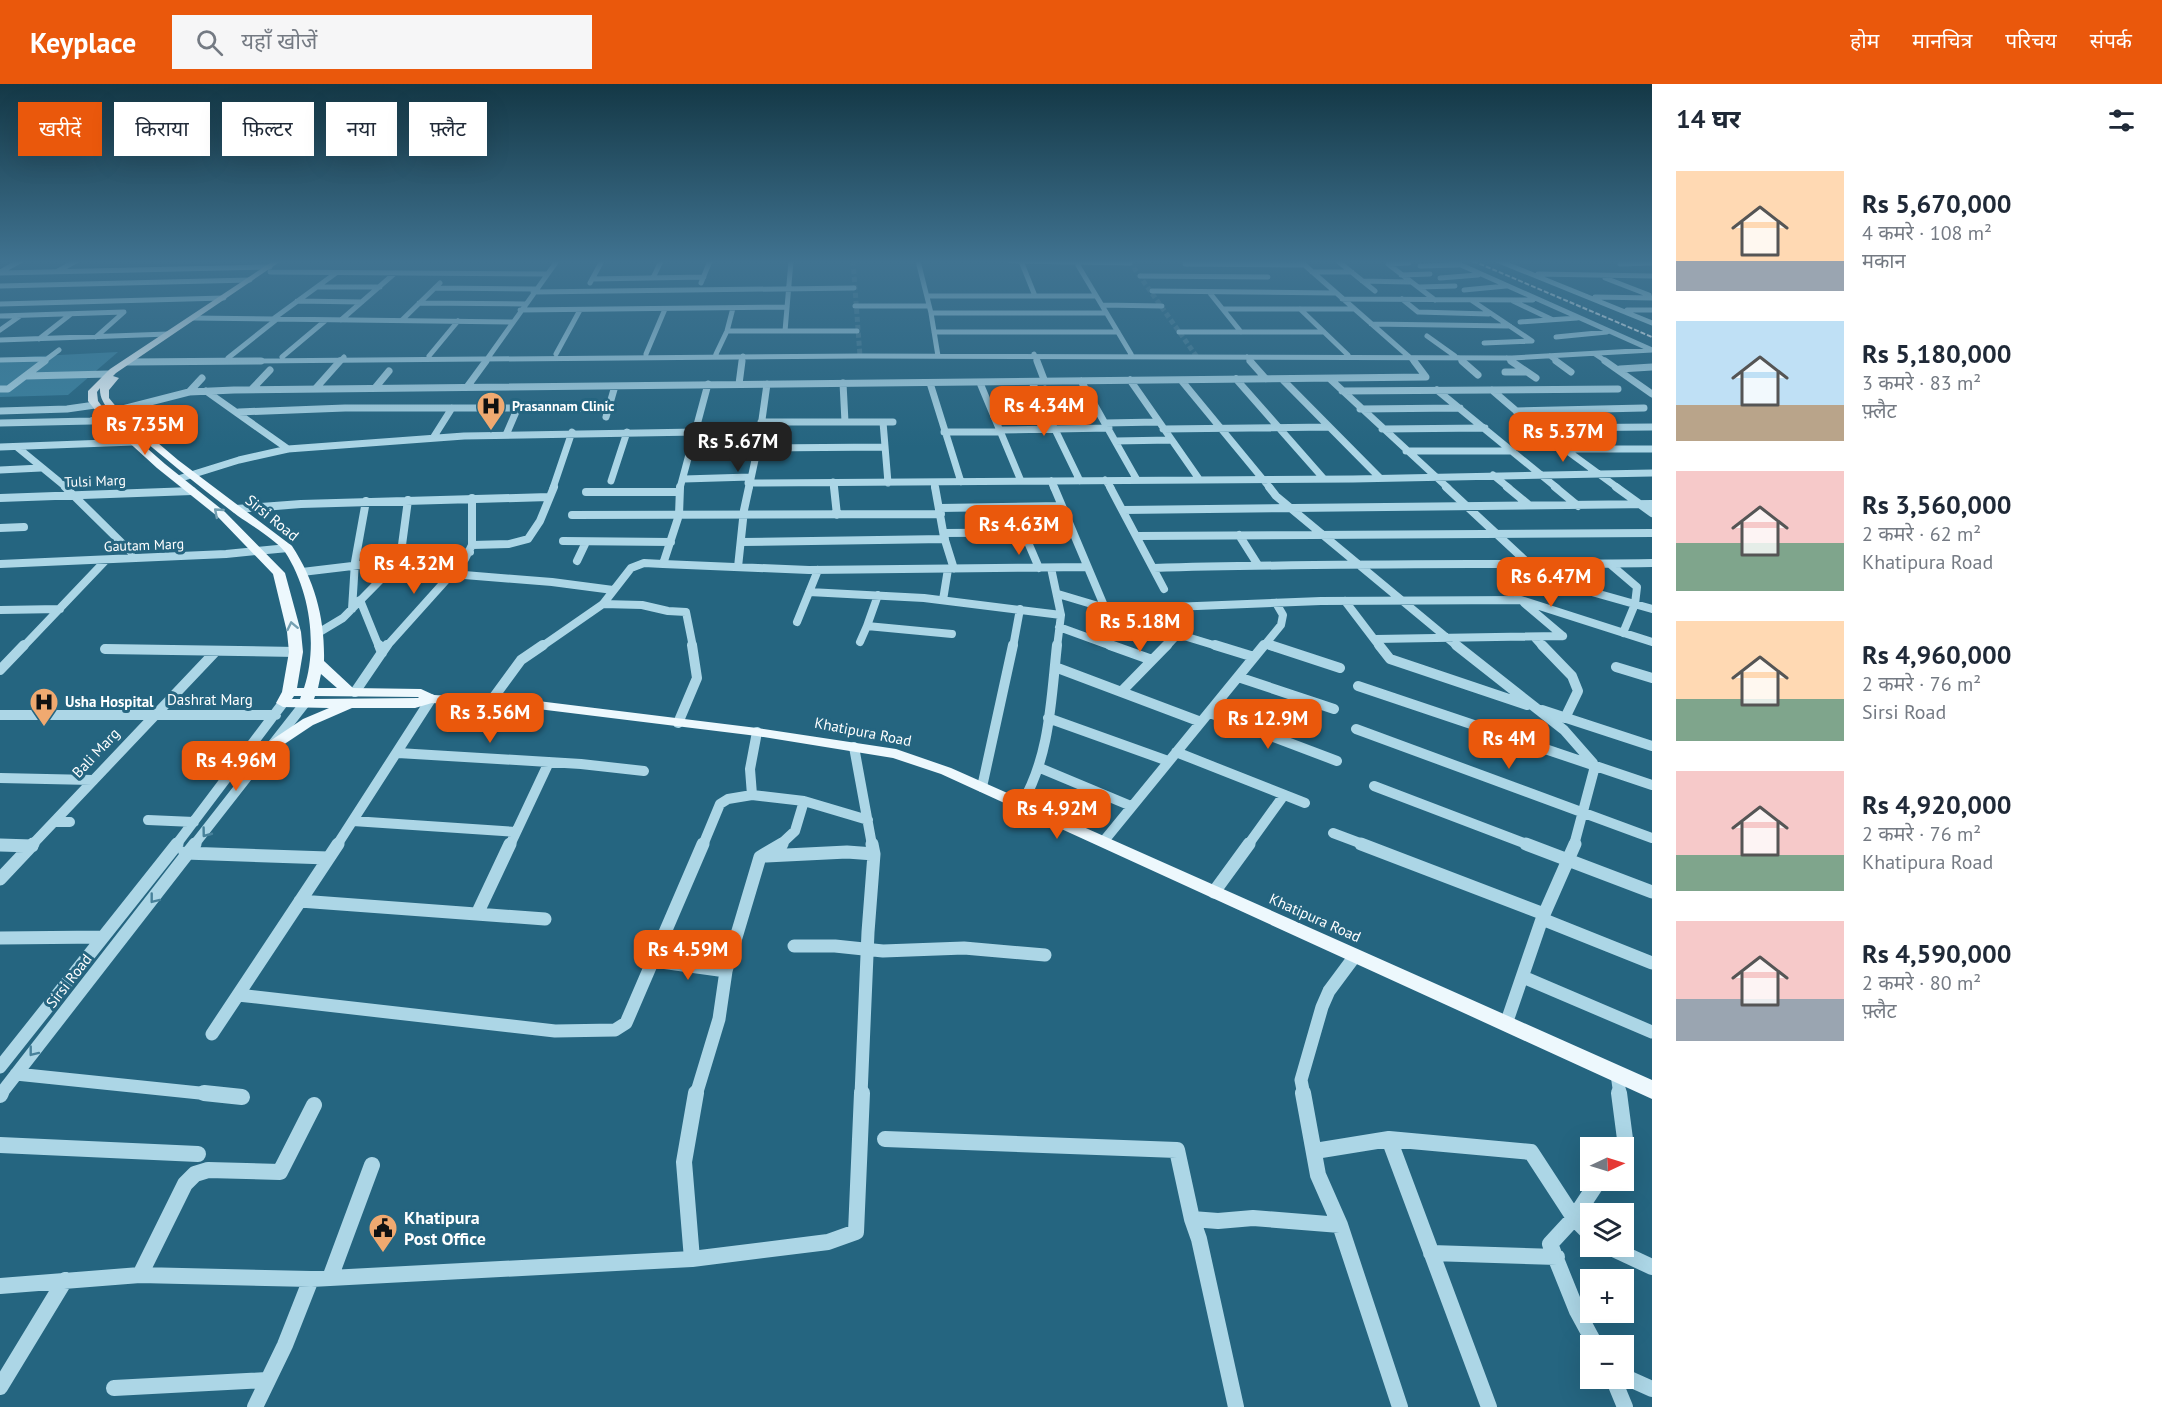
<!DOCTYPE html>
<html lang="hi">
<meta charset="utf-8">
<style>
:root{--surface:#fff;--page:#f6f6f7;--text:#1f2937;--muted:#747a83;--accent:#ea580c}
body{margin:0;font-family:"PT Sans","Noto Sans Devanagari",sans-serif;background:var(--page);color:var(--text);height:100vh;display:flex;flex-direction:column;font-size:22px;white-space:nowrap}
*{box-sizing:border-box;margin:0}
p{font-size:20px;color:var(--muted)}
.icon{flex:none;width:33px;height:33px;fill:none;stroke:currentColor;stroke-width:2;stroke-linecap:round;stroke-linejoin:round}
.map{position:relative;flex:1;overflow:hidden}
.sheet{display:flex;flex-direction:column;background:var(--surface);width:510px}
.sheet>*{flex:none}
.hud{position:absolute;left:18px;top:18px;width:570px;height:54px;display:flex;gap:12px}
.needle{width:39px;rotate:86deg}
.controls{position:absolute;left:1580px;top:1053px;display:grid;gap:12px}
.controls a{display:grid;place-items:center;width:54px;height:54px;border-radius:0px;background:var(--surface);box-shadow:0 6px 24px #0002;font-size:30px}
.price{position:absolute;translate:-50% -51px;padding:0 14px;border-radius:12px;background:var(--accent);color:#fff;font-size:20px;line-height:39px;filter:drop-shadow(0 2px 3px #0008)}
.price::after{content:'';position:absolute;left:50%;top:36px;width:18px;height:14px;margin-left:-9px;background:inherit;clip-path:polygon(0 0,100% 0,50% 100%)}
.price.selected{background:#222;color:#fff}
ul{padding:0;list-style:none}
li{display:flex;align-items:center;gap:18px;height:150px;padding:0 24px}
li span{display:grid;place-items:center;flex:none;width:168px;height:120px;border-radius:0px;color:#555}
li>.icon{margin-inline-start:auto}
span .icon{width:72px;height:72px;fill:#fffc;stroke-width:1}
li b{font-size:26px}
h2{display:flex;justify-content:space-between;align-items:center;height:72px;padding:0 24px;font-size:26px}
.tag{padding:0 21px;border-radius:0px;background:var(--surface);box-shadow:0 6px 24px #0002;font-size:21px;line-height:54px}
.tag.selected{background:var(--accent);color:#fff}
header{display:flex;align-items:center;gap:36px;box-sizing:border-box;height:84px;padding:0 30px;background:var(--accent);color:#fff}
header strong{font-size:28px}
nav{display:flex;gap:33px;margin-inline-start:auto;font-size:21px}
.search{width:420px;height:54px;background:var(--page);display:flex;align-items:center;gap:15px;box-sizing:border-box;padding:0 21px;border-radius:0px;color:var(--muted);font-size:22px}
main{display:flex;flex:1;min-height:0}
.map>svg:first-child{display:block}
.green{fill:#3a819e}
.lines{fill:none;stroke-linecap:round;stroke-linejoin:round}
.minor-tunnel{stroke:#467c93;stroke-width:5;stroke-dasharray:5 3;stroke-linecap:butt}
.minor-far5{stroke:#acd6e6;stroke-width:5}
.minor-far4{stroke:#acd6e6;stroke-width:7}
.minor-far3{stroke:#acd6e6;stroke-width:8}
.minor-far2{stroke:#acd6e6;stroke-width:10}
.minor-far1{stroke:#acd6e6;stroke-width:13}
.minor{stroke:#acd6e6;stroke-width:16}
.major{fill:#edf8fd;fill-rule:evenodd}
.rail{stroke:#fff;stroke-width:2;stroke-dasharray:5 2;stroke-linecap:butt}
.oneway{stroke:#75a0b2}
.oneway2{stroke:#47819a}
.labels{text-anchor:middle;stroke-width:6;stroke-linejoin:round;paint-order:stroke}
.far-poi-label{font-size:14px;font-weight:bold;fill:#fff;stroke:#256580;text-anchor:start}
.far-street-label{font-size:14px;fill:#fff;stroke:#256580}
.street-label{font-size:15px;fill:#fff;stroke:#256580}
.poi-label{font-size:15px;font-weight:bold;fill:#fff;stroke:#256580;text-anchor:start}
.near-poi-label{font-size:18px;font-weight:bold;fill:#fff;stroke:#256580;text-anchor:start}
</style>
<header>
<strong>Keyplace</strong>
<div class="search"><svg class="icon" aria-label="search" viewBox="0 0 24 24"><circle cx="10" cy="10" r="6"/><path d="M15 15l6 6"/></svg>यहाँ खोजें</div>
<nav><a>होम</a><a>मानचित्र</a><a>परिचय</a><a>संपर्क</a></nav>
</header>
<main>
<div class="map">
<svg width="1652" height="1323" viewBox="0 0 1652 1323">
<rect width="100%" height="100%" fill="#256580"/>
<path class="green" d="M118,268L68,311L0,313V274Z"/>
<g class="lines">
<path class="minor-tunnel" d="M853,177L860,272
M1129,177L1197,273"/>
<path class="minor-far5" d="M918,177L931,229L938,272
M1011,177L1130,179
M1021,177L1035,212
M1300,177L1415,278
M1452,177L1652,266
M1499,177L1652,239
M1076,178L1131,270
M1339,178L1375,207
M1409,179L1388,180L1435,216
M1185,180L1305,181
M1620,180L1652,179
M1420,182L1459,181
M58,187L76,177
M0,188L20,177
M270,188L547,190
M1312,188H1352
M0,189L270,183
M1538,190L1652,192
M1401,191L1430,190
M1140,192L1268,193
M653,194L661,177
M1440,194L1478,191
M1605,194L1649,211
M592,195L704,193
M1362,197L1409,198
M590,199L602,177
M701,199L710,177
M0,202L250,196
M317,203H380
M1419,203L1455,202
M435,204L536,205
M1464,206L1506,202
M1152,207L1335,209
M533,208L854,204
M1209,208L1241,248
M927,212H1096
M1595,213L1652,214
M1342,215L1533,216
M1402,215L1418,228L1489,230
M1471,216L1532,257L1484,259
M297,217L362,218
M1513,217L1551,235
M419,219L525,220
M0,220L224,214
M1102,221L1162,222
M855,222H929
M1223,225H1353
M1300,225L1348,271
M520,226L787,223
M1627,226H1652
M931,229H1106
M0,232L124,228L96,253
M193,234L512,238
M273,235L336,189
M341,236L395,189
M402,236L440,199
M1520,238L1577,234
M1371,240L1510,242
M0,246L20,232
M727,247H857
M785,247L791,177
M934,248H1118
M1179,248H1324
M1427,252L1455,272
M1556,253L1607,248
M39,255L71,230
M0,256L168,250
M556,270L580,226
M646,270L665,225
M716,270L727,247L733,224
M1034,270L1037,278
M1595,270L1607,278
M429,272L458,237
M1550,272L1558,278
M282,273L326,236
M1247,273L1252,278
M228,274L277,235
M1459,274L1464,278
M1507,274L1513,278
M47,275L59,266
M0,276L47,275L43,278
M128,278L860,272L1512,274L1652,266
M339,278L344,273
M485,278L557,177
M742,278L743,272"/>
<path class="minor-far4" d="M1037,277L1045,298
M1250,277L1266,295
M1462,277L1478,291
M1511,277L1536,294
M1556,277L1571,288
M1605,277L1652,310
M128,278L261,277
M1620,285L1652,283
M1505,288H1526
M26,292L109,290
M1236,295L1324,395
M1282,295L1380,394
M1330,295L1448,404
M1130,296L1199,395
M1181,296L1270,404
M1081,297L1137,396
M1032,298L1080,397
M843,299L845,338
M930,299L961,398
M980,299L1021,397
M739,300L742,277
M467,303L486,277
M316,304L340,277
M375,304L389,287
M0,305H8L45,277
M252,305L270,286
M1437,306L1557,404
M1492,306L1536,344L1618,404
M206,307L288,365
M1342,307L1618,305
M189,308L202,294
M1360,325L1460,324
M0,327L67,325L95,321
M1516,327L1644,324
M239,328L345,324H609
M103,330L189,308L234,306L1426,293L1414,277
M606,333L615,302
M761,338H893
M883,338L888,399
M0,339L91,337L106,333
M1105,339L1158,338
M1537,344L1652,343
M1163,345L1329,343
M1382,345L1485,344
M1000,346L1109,344
M944,348H1001
M506,351L518,323
M433,354L452,324
M1115,357L1171,356
M0,363L134,358
M17,363L67,404
M758,364L885,363
M1565,365H1652
M1406,367H1513
M0,386L41,384
M1493,391L1509,404
M178,395L239,376L288,365L464,352L697,348
M684,395L750,393
M1105,396L1111,404
M611,397L627,348
M1051,397L1054,404
M833,398L834,404
M934,398L935,404
M748,399L1353,395L1652,389
M553,404L572,348
M680,404L708,300
M749,404L759,357L767,300"/>
<path class="minor-far3" d="M65,403L131,468
M834,403L837,431
M935,403L944,453L954,485
M1054,403L1105,524L1138,538L1220,563
M1110,403L1164,505
M1269,403L1276,412L1458,563
M1446,403L1529,480L1567,501L1652,525
M1507,403L1529,421
M1555,403L1578,422
M1616,403L1652,429
M586,408H679
M0,414L192,407
M940,424L1061,422
M236,425L301,420L549,413
M1123,426L1652,420
M572,431L941,430
M0,444L24,443
M944,449L1072,448
M1024,449L1039,484
M1239,451L1258,481
M1137,452L1652,449
M563,457L671,458
M742,458L945,455
M472,461L509,460L528,455L540,437L554,403
M577,477L586,458
M0,480L226,470L288,464
M663,480L809,486L1087,483
M1610,480L1637,503L1635,520L1623,549
M738,483L744,426L749,403
M1051,484L1061,531L1057,563
M1154,484C1320,479 1486,481 1652,479
M302,488L470,468
M452,490L552,498L613,506
M809,508L924,514L1061,531
M1058,510L1105,524
M878,511L867,542L952,550
M360,516L379,563
M943,516L948,485
M1345,517L1380,563
M1524,519L1563,552
M603,520L642,521L668,527L686,528L693,563
M1147,524L1321,517L1521,516L1652,558
M352,525L355,478L366,417
M0,526L60,525
M797,538L818,486
M1059,543L1114,563
M318,549L343,534L400,476L408,416
M1534,553L1543,563
M1375,555L1563,552
M860,558L867,542
M1266,560L1274,563
M23,563L106,476
M386,563L465,475L472,461V414
M541,563L603,520L631,484L644,479L663,480L679,431L680,403
M1013,563L1020,525
M1166,563L1178,550
M1263,563L1281,541L1283,531L1276,519"/>
<path class="minor-far2" d="M379,561L382,569
M1110,561L1152,576
M1215,561L1254,573
M1270,561L1340,584
M1379,561L1390,575L1527,621
M1456,561L1564,646L1593,679L1594,686L1574,761
M1542,561L1572,592L1578,607L1565,634
M105,565L296,568
M1055,583L1201,638
M1616,583L1652,594
M0,586L24,561
M1238,593L1334,625
M1358,602L1652,701
M355,608L387,561
M1121,608L1167,561
M491,617L521,576L543,561
M1542,626L1652,662
M1210,629L1337,677
M0,631H276
M1048,634L1168,677
M678,639L697,594L692,561
M1356,645L1652,754
M854,663L872,761
M1176,668L1305,719
M398,669L581,680L644,687
M1040,684L1131,722
M0,694L92,696
M1374,702L1529,761
M982,703L1013,561
M752,711L804,717L868,736
M1021,721C1050,673 1051,616 1057,561
M148,736L194,738
M353,737L516,748
M54,738H70
M1333,749L1365,761
M1103,758L1264,561
M0,761H9
M32,761L216,567
M176,761L283,619
M194,761L305,619
M337,761L431,615
M510,761L549,678
M703,761L720,720L728,715L752,711L750,685L757,648
M780,761L795,747L804,717
M1248,761L1284,711"/>
<path class="minor-far1" d="M1361,760L1544,830
M1526,760L1652,808
M0,761L32,762
M185,769L328,774
M766,772L847,768L874,770
M0,795L33,760
M1214,808L1249,760
M300,817L545,835
M477,830L510,760
M1542,835L1652,879
M0,854L103,853
M794,862H835L883,867L964,864L1045,871
M654,877L726,887
M1523,893L1652,948
M238,911L555,947L615,946L626,939L703,760
M1506,940L1542,835L1575,760
M212,950L338,760
M0,983L177,760
M16,990L219,1011
M1617,990L1620,1011
M0,1011L195,760
M696,1011L719,935L726,887L760,773L782,760
M861,1011L868,848L874,770L872,760
M1304,1011L1301,996L1322,923L1329,907L1355,872"/>
<path class="minor" d="M204,1009L242,1013
M1303,1009L1318,1091L1340,1141L1400,1323
M1619,1009L1625,1055L1620,1064
M0,1011L1,1009
M885,1055L1177,1066L1192,1135
M1389,1055L1489,1323
M0,1061L198,1070
M1315,1067L1389,1055L1531,1068L1574,1134L1590,1150
M1607,1162L1652,1183
M1431,1169L1557,1173
M692,1175L684,1078L696,1009
M140,1191L185,1100L195,1090L208,1086L280,1088L314,1021
M330,1194L372,1081
M0,1202L140,1191L311,1195L692,1175L828,1158L856,1148L862,1009
M1596,1262L1577,1227L1550,1160L1574,1134L1599,1096
M1623,1292L1652,1305
M1613,1294L1625,1323
M0,1303L65,1196
M114,1304L267,1296
M255,1323L285,1261L311,1195
M1236,1323L1199,1155L1192,1135L1218,1137L1253,1134L1340,1141"/>
<path class="major" d="M273,177H281L116,289L113,292L119,294L109,306V314L118,325L178,376L292,462C315,497 325,535 324,577L353,604L421,605L434,611L538,617L757,644L896,665L951,684L1652,996V1015L941,690L893,674L757,652L538,625L432,619L415,624H352L313,641L274,667H264L261,664L264,661L303,635L329,624L283,623L276,619L282,608L289,568L287,548L273,490L217,432L157,384L100,332L88,317V307L110,285ZM100,304C99,321 116,333 128,343C164,374 200,403 238,432C251,441 276,456 285,468C310,506 318,562 304,604H297L303,568L301,548L285,489L225,428L165,380L106,328L98,317L97,308ZM321,590L337,604H318ZM294,612H301L300,615H292ZM315,612L418,613L419,614L314,615Z"/>
<path class="rail" d="M1473,177L1652,253"/>
</g>
<defs><path id="oneway-chevron" d="M-2-3.5L2.5 0L-2 3.5" fill="none" stroke-width="1.6" stroke-linecap="round" stroke-linejoin="round" transform="scale(1.5)"/></defs>
<g class="oneway">
<use href="#oneway-chevron" transform="translate(218 428) rotate(-139)"/>
<use href="#oneway-chevron" transform="translate(292 542) rotate(-102)"/>
</g>
<g class="oneway2">
<use href="#oneway-chevron" transform="translate(206 749) rotate(127)"/>
<use href="#oneway-chevron" transform="translate(154 815) rotate(128)"/>
<use href="#oneway-chevron" transform="translate(33 968) rotate(128)"/>
</g>
<linearGradient id="sky" x2="0" y2="1"><stop stop-color="#143846"/><stop offset="0.49" stop-color="#407391"/><stop offset="1" stop-color="#407391" stop-opacity="0"/></linearGradient>
<rect width="1652" height="363" fill="url(#sky)"/>
<defs>
<g id="hospital-pin" transform="scale(1.5)"><path d="M0 17L-7.5 6A9.5 9.5 0 1 1 7.5 6Z" fill="#f0a970" stroke="#256580"/><path d="M-5-5h3v3.5h4V-5h3V5h-3V1.5h-4V5h-3Z" fill="#111"/></g>
<g id="civic-pin" transform="scale(1.5)"><path d="M0 17L-7.5 6A9.5 9.5 0 1 1 7.5 6Z" fill="#f0a970" stroke="#256580"/><path d="M-.6-6.5H3V-4.5H.6V-3L4-1V1h2V6H-6V1h2V-1L-.6-3ZM-1.2 2.5V6h2.4V2.5Z" fill="#111"/></g>
</defs>
<g fill-rule="evenodd">
<use href="#hospital-pin" x="491" y="322"/>
<use href="#hospital-pin" x="44" y="618"/>
<use href="#civic-pin" x="383" y="1144"/>
</g>
<g class="labels">
<g class="far-poi-label">
<text x="512" y="327">Prasannam Clinic</text>
</g>
<g class="far-street-label">
<text transform="translate(95 397) rotate(-2)" y="5">Tulsi Marg</text>
<text transform="translate(144 461) rotate(-2)" y="5">Gautam Marg</text>
</g>
<g class="street-label">
<text transform="translate(272 434) rotate(39)" y="5">Sirsi Road</text>
<text x="210" y="621">Dashrat Marg</text>
<text transform="translate(863 648) rotate(11)" y="5">Khatipura Road</text>
<text transform="translate(96 669) rotate(-47)" y="5">Bali Marg</text>
<text transform="translate(1315 834) rotate(24)" y="5">Khatipura Road</text>
<text transform="translate(69 897) rotate(-52)" y="5">Sirsi Road</text>
</g>
<g class="poi-label">
<text x="65" y="623">Usha Hospital</text>
</g>
<g class="near-poi-label">
<text x="404" y="1140">Khatipura<tspan x="404" dy="21">Post Office</tspan></text>
</g>
</g>
</svg>
<div class="controls">
<a><svg class="needle" viewBox="-14 -14 28 28"><path d="M0-13l5 13h-10z" fill="#e53935"/><path d="M0 13l5-13h-10z" fill="#747a83"/></svg></a>
<a><svg class="icon" aria-label="layers" viewBox="0 0 24 24"><path d="M12 4l9 5-9 5-9-5zM3 14l9 5 9-5"/></svg></a>
<a>+</a>
<a>−</a>
</div>
<b class="price" style="left:1044px;top:353px">Rs 4.34M</b>
<b class="price" style="left:145px;top:372px">Rs 7.35M</b>
<b class="price" style="left:1563px;top:379px">Rs 5.37M</b>
<b class="price selected" style="left:738px;top:389px">Rs 5.67M</b>
<b class="price" style="left:1019px;top:472px">Rs 4.63M</b>
<b class="price" style="left:414px;top:511px">Rs 4.32M</b>
<b class="price" style="left:1551px;top:524px">Rs 6.47M</b>
<b class="price" style="left:1140px;top:569px">Rs 5.18M</b>
<b class="price" style="left:490px;top:660px">Rs 3.56M</b>
<b class="price" style="left:1268px;top:666px">Rs 12.9M</b>
<b class="price" style="left:1509px;top:686px">Rs 4M</b>
<b class="price" style="left:236px;top:708px">Rs 4.96M</b>
<b class="price" style="left:1057px;top:756px">Rs 4.92M</b>
<b class="price" style="left:688px;top:897px">Rs 4.59M</b>
<div class="hud">
<a class="tag selected">खरीदें</a>
<a class="tag">किराया</a>
<a class="tag">फ़िल्टर</a>
<a class="tag">नया</a>
<a class="tag">फ़्लैट</a>
</div>
</div>
<section class="sheet">
<h2>14 घर<svg class="icon" aria-label="filters" viewBox="0 0 24 24"><path d="M4 7h16M4 17h16"/><circle cx="9" cy="7" r="2"/><circle cx="15" cy="17" r="2"/></svg></h2>
<ul>
<li><span style="background:linear-gradient(#ffd9b3 75%,#9aa5b1 0)"><svg class="icon" aria-label="home" viewBox="0 0 24 24"><path d="M3 11l9-7 9 7M6 9v11h12V9"/></svg></span><div><b>Rs 5,670,000</b><p>4 कमरे · 108 m²</p><p>मकान</p></div></li>
<li><span style="background:linear-gradient(#bfe0f5 70%,#b9a48a 0)"><svg class="icon" aria-label="home" viewBox="0 0 24 24"><path d="M3 11l9-7 9 7M6 9v11h12V9"/></svg></span><div><b>Rs 5,180,000</b><p>3 कमरे · 83 m²</p><p>फ़्लैट</p></div></li>
<li><span style="background:linear-gradient(#f6c9c9 60%,#7fa58c 0)"><svg class="icon" aria-label="home" viewBox="0 0 24 24"><path d="M3 11l9-7 9 7M6 9v11h12V9"/></svg></span><div><b>Rs 3,560,000</b><p>2 कमरे · 62 m²</p><p>Khatipura Road</p></div></li>
<li><span style="background:linear-gradient(#ffd9b3 65%,#7fa58c 0)"><svg class="icon" aria-label="home" viewBox="0 0 24 24"><path d="M3 11l9-7 9 7M6 9v11h12V9"/></svg></span><div><b>Rs 4,960,000</b><p>2 कमरे · 76 m²</p><p>Sirsi Road</p></div></li>
<li><span style="background:linear-gradient(#f6c9c9 70%,#7fa58c 0)"><svg class="icon" aria-label="home" viewBox="0 0 24 24"><path d="M3 11l9-7 9 7M6 9v11h12V9"/></svg></span><div><b>Rs 4,920,000</b><p>2 कमरे · 76 m²</p><p>Khatipura Road</p></div></li>
<li><span style="background:linear-gradient(#f6c9c9 65%,#9aa5b1 0)"><svg class="icon" aria-label="home" viewBox="0 0 24 24"><path d="M3 11l9-7 9 7M6 9v11h12V9"/></svg></span><div><b>Rs 4,590,000</b><p>2 कमरे · 80 m²</p><p>फ़्लैट</p></div></li>
</ul>
</section>
</main>
